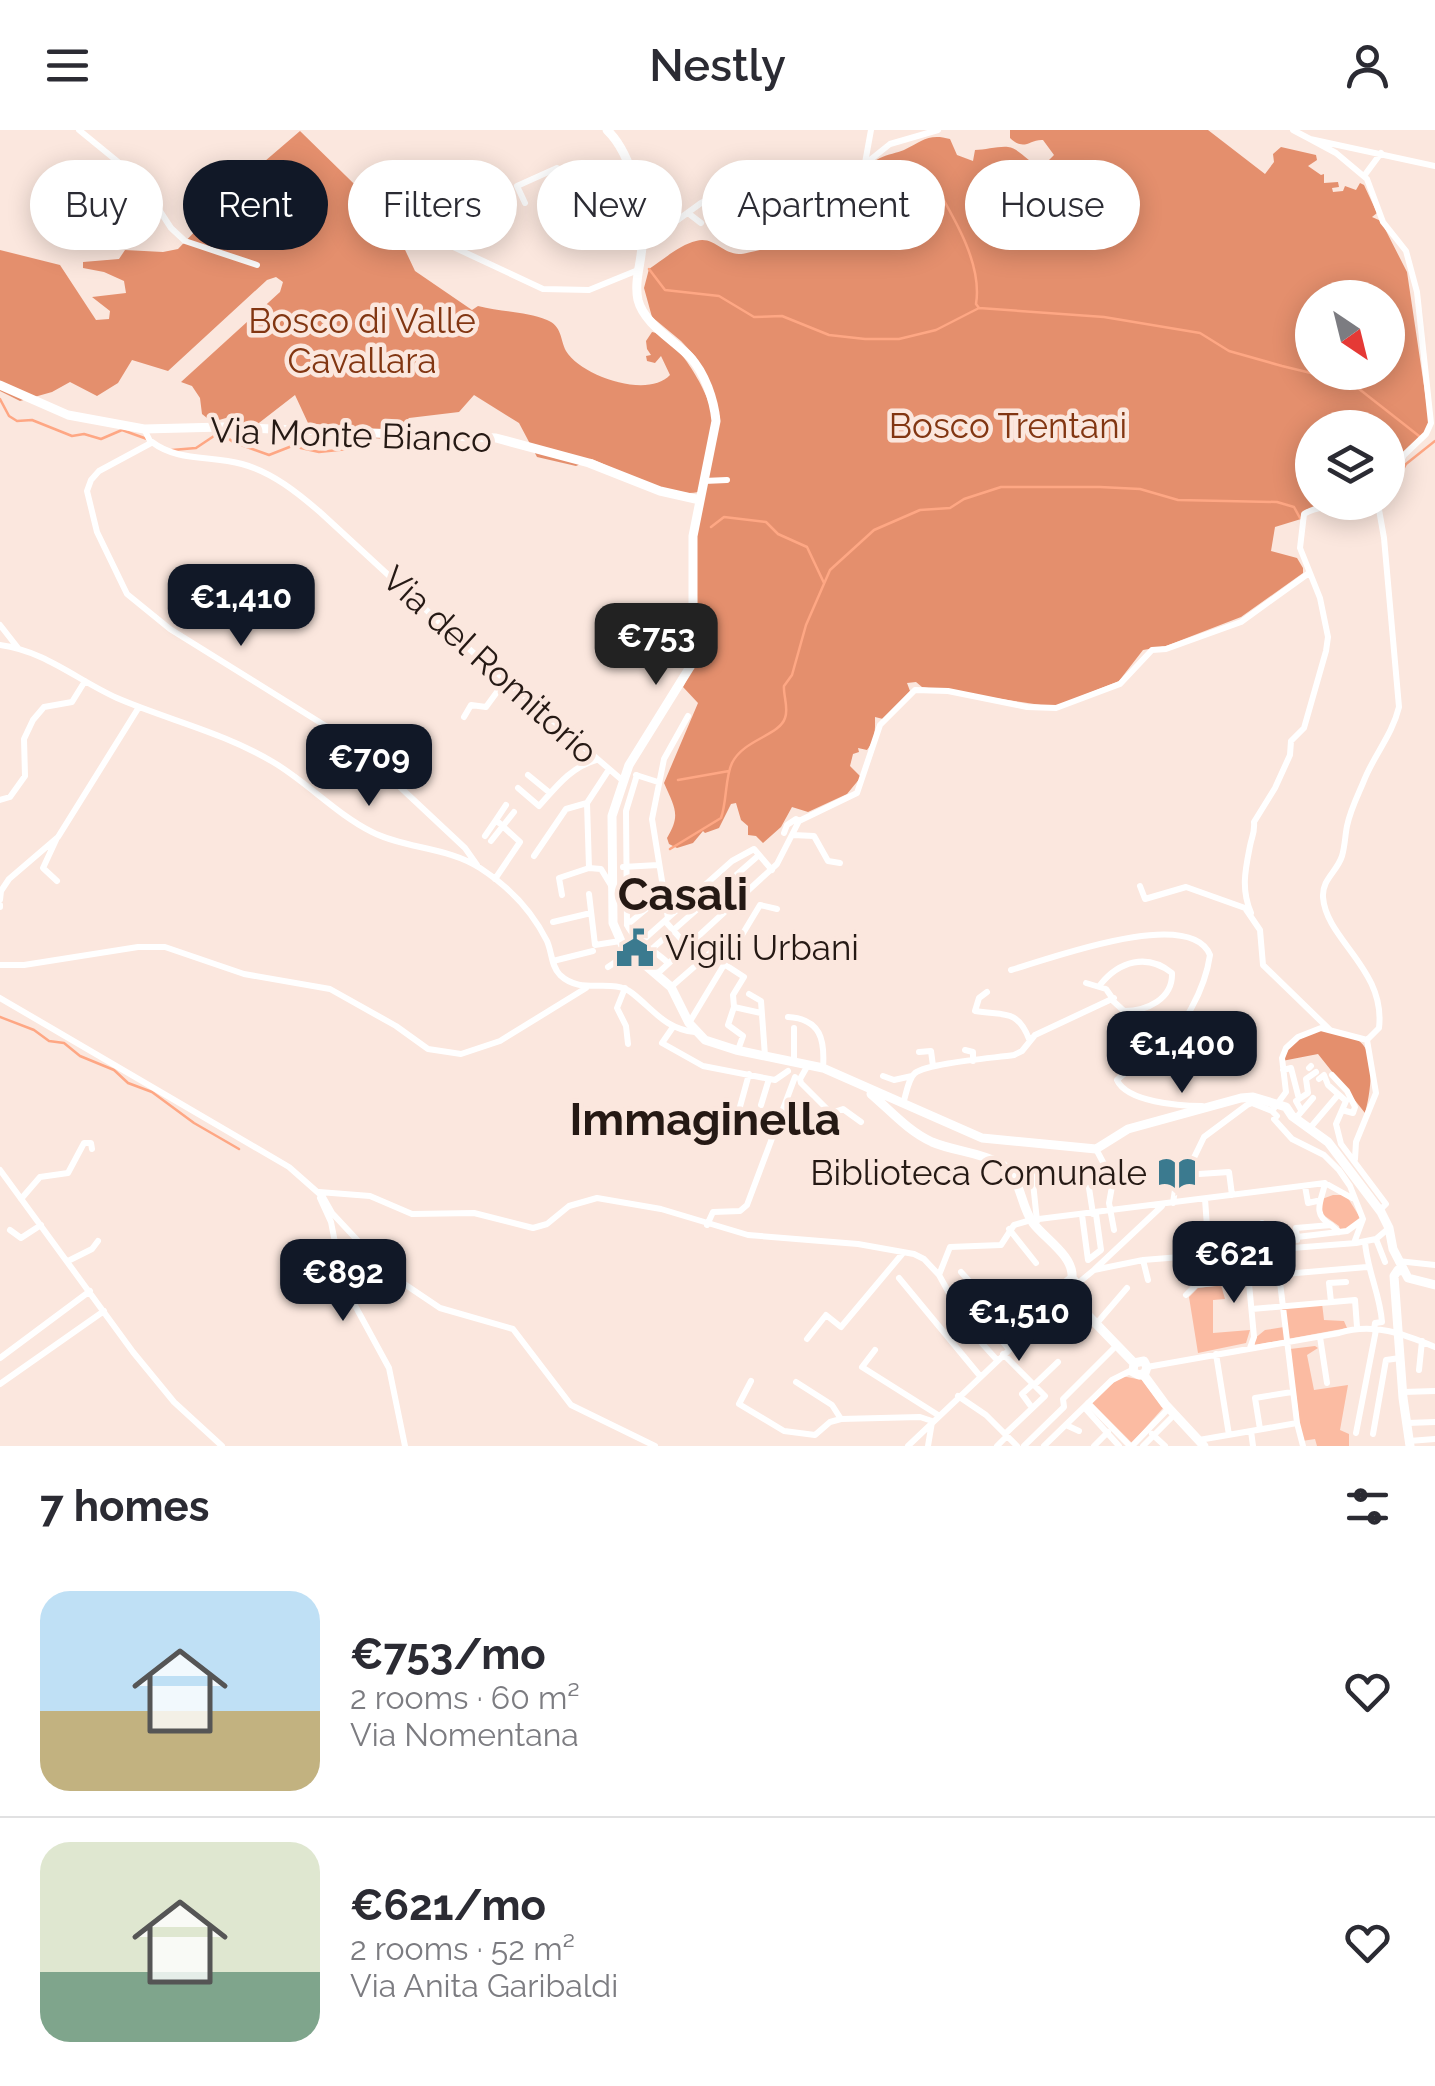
<!DOCTYPE html>
<meta charset="utf-8">
<style>
:root{--surface:#fff;--page:#f2f2f3;--text:#2b2b33;--muted:#7c7c81;--line:#e1e1e2;--accent:#111827}
body{margin:0;font-family:Raleway,sans-serif;background:var(--page);color:var(--text);height:100vh;display:flex;flex-direction:column;font-size:38px;white-space:nowrap}
*{box-sizing:border-box;margin:0}
p{font-size:32px;color:var(--muted)}
.icon{flex:none;width:55px;height:55px;fill:none;stroke:currentColor;stroke-width:2;stroke-linecap:round;stroke-linejoin:round}
.map{position:relative;height:1316px;overflow:hidden}
.side{display:flex;flex-direction:column;background:var(--surface);flex:1}
.side>*{flex:none}
.hud{position:absolute;left:30px;top:30px;width:1375px;height:90px;display:flex;gap:20px}
.needle{width:65px;rotate:145deg}
.fabs{position:absolute;left:1295px;top:150px;display:grid;gap:20px}
.fabs a{display:grid;place-items:center;width:110px;height:110px;border-radius:50%;background:var(--surface);box-shadow:0 5px 25px #0003;font-size:50px}
.price{position:absolute;translate:-50% -85px;padding:0 22px;border-radius:20px;background:var(--accent);color:#fff;font-size:32px;line-height:65px;filter:drop-shadow(0 2px 5px #0008)}
.price::after{content:'';position:absolute;left:50%;top:60px;width:30px;height:22px;margin-left:-15px;background:inherit;clip-path:polygon(0 0,100% 0,50% 100%)}
.price.on{background:#222;color:#fff}
ul{padding:0;list-style:none}
li{display:flex;align-items:center;gap:30px;height:250px;padding:0 40px}
li+li{border-top:2px solid var(--line)}
li span{display:grid;place-items:center;flex:none;width:280px;height:200px;border-radius:30px;color:#555}
li>.icon{margin-inline-start:auto}
span .icon{width:120px;height:120px;fill:#fffc;stroke-width:1}
li b{font-size:42px}
h2{display:flex;justify-content:space-between;align-items:center;height:120px;padding:0 40px;font-size:42px}
.pill{padding:0 35px;border-radius:45px;background:var(--surface);box-shadow:0 5px 25px #0003;font-size:35px;line-height:90px}
.pill.on{background:var(--accent);color:#fff}
header{display:flex;justify-content:space-between;align-items:center;height:130px;padding:0 40px;background:var(--surface);font-size:45px;font-weight:600}
.map>svg:first-child{display:block}
.green{fill:#fbbba2}
.forest{fill:#e48f6d;fill-rule:evenodd}
.lines{fill:none;stroke-linecap:round;stroke-linejoin:round}
.stream{stroke:#fea784;stroke-width:2.5}
.minor{stroke:#fff;stroke-width:6}
.major{stroke:#fff;stroke-width:9}
.labels{text-anchor:middle;stroke-width:9;stroke-linejoin:round;paint-order:stroke}
.park-label{font-size:35px;fill:#823612;stroke:#fbe7de}
.street-label{font-size:35px;fill:#251914;stroke:#fbe7de}
.poi-label{font-size:35px;fill:#251914;stroke:#fbe7de;text-anchor:start}
.district-label{font-size:45px;font-weight:bold;fill:#251914;stroke:#fbe7de}
</style>
<header><svg class="icon" aria-label="menu" viewBox="0 0 24 24"><path d="M4 6h16M4 12h16M4 18h16"/></svg>Nestly<svg class="icon" aria-label="person" viewBox="0 0 24 24"><circle cx="12" cy="8" r="4"/><path d="M4 21q1-7 8-7t8 7"/></svg></header>
<div class="map">
<svg width="1435" height="1316" viewBox="0 0 1435 1316">
<rect width="100%" height="100%" fill="#fbe7de"/>
<path class="green" d="M780,65L786,99L734,107L728,73Z
M1333,1065H1346L1361,1089L1346,1100H1340L1339,1096L1322,1084V1069Z
M1221,1155L1225,1169L1213,1170V1203L1250,1200L1246,1213L1198,1223L1189,1167L1198,1158Z
M1322,1173L1324,1190L1344,1191L1347,1198L1255,1215L1254,1209L1265,1200L1284,1197L1282,1176Z
M1315,1216L1318,1218L1307,1225L1314,1260L1348,1255L1340,1300L1349,1304V1316H1317L1315,1309L1302,1311L1290,1219Z
M1122,1246L1142,1250L1163,1278L1132,1313L1090,1271Z"/>
<path class="forest" d="M1010,0H1208L1265,44L1274,32L1273,24L1281,17L1316,25L1317,30L1308,36L1321,45L1324,44V53L1338,52L1339,57L1332,58L1333,62L1343,61L1345,56L1356,60L1360,53L1364,55L1377,83L1372,87L1381,91L1407,142L1428,283V299L1403,324L1388,355V298H1312V372L1370,373L1312,379L1303,381L1301,389L1275,397L1271,421L1297,428L1303,438V443L1241,487L1166,516L1143,520L1119,551L1054,577L922,557L916,552L907,553L910,561L883,589L875,587C875,599 876,609 867,620L858,618L859,622L853,624L850,636L861,647L847,664L808,682L792,677L781,697L763,713L756,706L748,705V696L741,690L736,673L731,674L719,698L705,703L703,701L693,713L677,718L669,714L667,708C681,685 675,678 664,653L698,573L683,557L698,527L696,404L720,287L696,227L681,211L652,187L644,158L649,139C663,130 679,115 696,111C714,106 722,124 739,124C750,125 845,95 849,88C854,81 845,66 842,59C853,49 867,34 880,28C888,24 897,23 904,20C922,11 929,3 950,9L957,25L973,31L975,20C985,20 999,16 1008,17C1022,19 1027,35 1044,35L1054,25L1043,10C1029,9 1025,22 1010,8ZM1312,168H1388V242H1312Z
M300,1L391,90L415,141L472,180L478,176C500,182 526,181 547,190C562,196 560,209 566,221C581,246 648,269 670,245L661,226L655,233L647,231L646,226L651,225L647,219L646,211L652,202C677,207 707,259 712,283C716,300 702,343 698,362C672,369 618,340 592,329L576,336L537,327L519,293L474,265L459,282L409,288L399,298L398,310L361,307L355,298L308,293L295,265L255,296L237,292L233,286L212,292L202,284L200,268L192,256L181,252L280,162L283,152L276,147L267,150L168,241L132,230L118,253L97,266L70,252L52,262L20,271L0,261V120L60,135L96,190L109,189L110,181L92,167L126,163L124,151L104,142L83,138V132L119,129L125,120L163,122L178,119L250,44Z
M1318,898C1330,902 1345,903 1356,909C1378,920 1370,965 1365,983L1318,924L1282,931L1291,914Z"/>
<g class="lines">
<path class="stream" d="M931,48C951,83 983,132 976,174L979,178L1104,187L1200,203L1229,221L1282,236L1315,244H1340L1419,306
M649,139L665,160L719,166L754,187L782,186L829,205L865,209H899L936,200L979,178
M0,269L9,286L17,291L32,290L72,306L84,304L101,309L122,300L147,309
M172,320L196,318L220,302L233,312L269,325L292,316L319,322L348,319
M1388,367L1406,334L1435,311
M1351,380L1369,383L1385,372
M711,397L724,387L766,392L778,404L807,417L824,453
M678,650L729,641
M670,719L721,688C727,672 725,647 732,633C744,609 779,606 785,588C789,578 783,565 784,556L792,545L806,495L830,440L874,400L920,380L950,378L964,369L1001,357H1100L1140,359L1178,370L1277,372L1294,377L1300,388
M0,887L34,900L49,911L64,913L80,926L114,940L128,953L152,962L194,993L239,1019"/>
<path class="minor" d="M79,0L139,49L171,98L185,111L257,135
M1293,0L1310,9L1435,36
M1310,9L1336,23L1367,49L1383,92L1406,121L1417,162L1431,293L1426,304L1404,325L1388,357
M865,33L871,0
M1364,46L1381,23
M812,48L814,53L839,55
M525,73L517,56L557,38L591,51L635,59
M688,83L701,93
M400,92L543,159L589,160L638,140
M642,116L701,73L738,55L758,49L850,46L890,14L938,0
M144,299L151,313L99,341L91,350L87,361L97,402L127,464L170,499L353,613L465,718L477,735
M152,312C178,332 211,325 242,334C272,342 298,363 321,383L461,512L622,650
M704,351L727,350
M0,495L18,518
M0,515C45,521 77,550 117,568C168,590 225,603 273,632C307,652 336,684 372,702C406,719 448,717 480,738C508,756 532,781 547,811C552,822 551,836 560,845C582,866 611,847 632,863C654,880 665,899 695,902
M464,587L471,575L486,577L505,551
M528,645L550,663
M636,645L658,652
M637,645L626,681L627,795C636,813 654,819 668,833
M518,658L539,676C556,657 571,637 596,630
M0,670L10,667L25,646L24,609L33,590L44,577L72,572L85,551
M496,690L506,675
M784,703L787,695L796,689L799,691
M793,705L814,706L828,731L840,733
M485,706L496,690L520,712L495,749
M56,710L43,738L57,751
M491,711L514,682
M534,726L566,679L587,673
M623,737L658,735
M589,738L587,673L608,641
M589,738L601,739L612,757
M1140,756L1145,769L1186,757L1245,778L1260,800L1263,835L1330,900
M718,761L731,775
M589,764L595,815L620,811
M562,765L559,748L589,738
M0,770L1,761L9,749L58,707L139,577
M0,775V777
M1251,783C1241,759 1245,741 1250,716C1252,706 1255,702 1254,692L1275,658L1290,625L1291,611L1304,598L1326,521L1328,507L1320,468L1300,418L1304,384C1327,370 1355,382 1379,374
M668,788L652,689L664,629L688,586
M665,791L688,817
M553,792L591,783
M627,795L664,764
M653,818L759,725
M633,826L642,811L732,731L754,719L772,740
M553,831L593,821
M724,834L744,847L733,865L734,877L761,883
M0,835H24L138,817H165L244,844L330,859L396,896L428,919L461,924L500,911L586,858
M608,837L629,823
M1011,840C1049,829 1190,776 1210,825C1205,860 1183,899 1157,923C1145,934 1127,939 1117,950C1127,972 1179,976 1202,976
M657,844L777,734L799,691L857,663L880,595L915,560L948,561L1027,577L1056,578L1120,554L1152,520L1166,519L1241,492L1309,443
M1086,853L1106,859L1113,869
M1100,855C1119,831 1147,823 1172,843C1173,869 1147,881 1124,881L1111,869
M671,857L717,817
M625,858L617,878L626,896L628,914
M987,862L979,868L975,881C1003,886 1017,878 1029,909
M749,864L761,871L765,926
M0,868L289,1037L323,1067L332,1083L388,1143L440,1178L513,1199L571,1275L655,1316
M734,877L728,895L743,906L738,920
M788,887C821,889 825,910 823,938
M689,893L760,775L777,779
M673,897L662,913L703,936L775,950L788,941
M1367,910L1379,898C1386,839 1326,810 1323,767C1322,749 1337,742 1342,726C1345,716 1345,706 1347,696C1350,681 1357,667 1363,653C1373,626 1392,606 1399,577L1384,408L1378,374
M965,920L973,922V931
M919,922L931,921L933,936
M794,931V898
M808,935L800,949L801,953L831,983L843,979L861,992
M1309,938L1311,936
M1283,940L1291,938L1299,969
M1332,945L1347,961L1355,977L1353,983L1342,980
M883,946L894,950L912,946
M1319,949L1324,945L1328,955L1346,971L1336,994L1341,1014L1386,1074L1380,1080
M903,974C906,965 908,949 915,943C928,933 994,928 1014,925L1022,921L1035,905L1114,868
M761,975L769,949
M1301,980L1296,971L1308,963L1306,949L1316,942
M1296,988L1313,968
M1310,998L1338,965
M733,1002L749,944
M1096,1019L1113,1051L1109,1073L1114,1100
M1355,1029L1356,1012L1376,963L1367,910
M0,1040L133,1222L174,1272L222,1316
M1032,1043L1037,1091
M1184,1045L1229,1042L1232,1065
M1325,1053C1322,1070 1311,1084 1331,1095
M1305,1056L1308,1073L1317,1071
M1089,1058L1093,1084
M319,1062L370,1066L412,1084L474,1083L533,1098L547,1094L569,1076L597,1068L661,1079L748,1105L858,1114L914,1124L924,1129L939,1145L969,1199L997,1230
M320,1068L331,1092L340,1138L352,1170L389,1238L405,1316
M21,1069L40,1047L68,1043L84,1013H91L92,1019
M1205,1069L1209,1124
M1173,1073L1176,1053L1188,1040L1204,1007L1247,975L1252,973L1272,981
M1082,1085L1088,1130L1101,1120L1096,1084
M1262,1093L1264,1120
M707,1095L713,1082L740,1081L747,1075L795,947
M1009,1099L1036,1133
M10,1100L21,1108L41,1095
M1297,1107L1347,1101L1362,1090
M1376,1109L1385,1132
M1297,1110L1296,1098L1331,1095L1339,1102
M1365,1112C1367,1140 1380,1164 1382,1192L1375,1193L1374,1200
M1354,1113L1363,1089L1350,1056L1339,1040L1324,1025L1292,1009L1274,989L1277,986L1272,981L1286,962L1282,928L1286,918L1298,907L1321,898L1367,910
M1246,1121L1254,1207L1250,1218
M1222,1123L1226,1155
M1143,1130L1148,1150
M68,1131L92,1119L98,1111
M1398,1131L1435,1135
M1095,1139L1162,1076
M1224,1140L1248,1138
M961,1142L1021,1208
M939,1145L950,1117L1001,1115L1014,1095L1031,1090L1325,1053L1352,1068
M1249,1147L1367,1137
M899,1148L980,1246
M1077,1154L1094,1140L1143,1130L1356,1113L1376,1109L1389,1098
M1186,1165L1196,1155L1226,1152
M1331,1172L1329,1153L1346,1152
M1252,1179L1355,1170L1357,1197
M1041,1190L1050,1200L1077,1174
M1097,1193L1127,1158
M975,1206L988,1195L1009,1219
M1320,1207L1327,1253
M807,1209L826,1185L841,1197L903,1123
M875,1220L862,1237L938,1285
M1003,1224L1045,1266L1005,1304
M1216,1224L1229,1305
M0,1228L90,1161
M1147,1237L1339,1203C1373,1192 1404,1204 1435,1217
M1419,1240L1422,1211
M751,1251L739,1274L784,1301L815,1305L830,1292L841,1289L920,1287L932,1291
M796,1252L832,1275L841,1289
M0,1254L104,1181
M1034,1255L1058,1232
M1403,1262L1435,1261
M958,1266L986,1285L1017,1316
M1088,1273L1130,1316
M1030,1275L1022,1264L1033,1254
M1084,1277L1119,1316
M1297,1293L1303,1316
M1407,1293L1435,1292
M1066,1295L1079,1301
M1260,1299L1255,1268L1292,1262
M1251,1301L1253,1316
M1356,1303L1376,1200
M1152,1304L1165,1316
M1373,1304L1386,1230L1400,1228
M1199,1310L1297,1293L1279,1144
M1409,1311L1435,1309
M908,1316L1066,1166L1068,1156
M928,1316L932,1292
M997,1316L1007,1306
M1024,1316L1064,1277L1063,1269L1117,1215
M1044,1316L1112,1250L1132,1240
M1094,1316L1108,1302
M1132,1316L1169,1278
M1143,1316L1174,1285"/>
<path class="major" d="M607,0C633,25 644,80 642,116C641,134 634,152 638,170C644,194 674,210 690,227C705,243 714,270 716,291L693,406V532L629,635L612,686L613,793L623,816L671,857L689,893L705,910L736,920L823,938L982,1008L1096,1019L1128,999L1241,968L1253,967L1286,977L1292,986L1328,1012L1381,1082L1389,1098L1393,1119L1408,1148L1435,1155
M0,255L68,285L144,299L223,297L496,308L589,333L660,361L700,370
M871,964C891,981 908,1001 932,1012C953,1021 979,1022 999,1033C1022,1045 1019,1074 1033,1093C1045,1109 1074,1126 1072,1148
M1403,1141L1398,1140L1394,1146L1403,1268L1410,1316
M1072,1148L1077,1154L1070,1158L1067,1152Z
M1071,1158V1166L1077,1174L1134,1233L1133,1242L1139,1245L1145,1243L1147,1237L1144,1231L1134,1233
M1143,1244L1165,1274L1204,1316"/>
</g>
<defs>
<g id="civic-bare" transform="scale(3)"><path d="M-.6-6.5H3V-4.5H.6V-3L4-1V1h2V6H-6V1h2V-1L-.6-3ZM-1.2 2.5V6h2.4V2.5Z" fill="#3b7a8f" stroke="#fbe7de" stroke-width="2.5" paint-order="stroke"/></g>
<g id="library-bare" transform="scale(3)"><path d="M-6-4Q-3-5.5-.7-3.5V5Q-3 3-6 4ZM6-4Q3-5.5 .7-3.5V5Q3 3 6 4Z" fill="#3b7a8f" stroke="#fbe7de" stroke-width="2.5" paint-order="stroke"/></g>
</defs>
<g fill-rule="evenodd">
<use href="#civic-bare" x="635" y="818"/>
<use href="#library-bare" x="1177" y="1043"/>
</g>
<g class="labels">
<g class="park-label">
<text x="362" y="203">Bosco di Valle<tspan x="362" dy="40">Cavallara</tspan></text>
<text x="1008" y="308">Bosco Trentani</text>
</g>
<g class="street-label">
<text transform="translate(351 305) rotate(2)" y="12">Via Monte Bianco</text>
<text transform="translate(490 535) rotate(42)" y="12">Via del Romitorio</text>
</g>
<g class="poi-label">
<text x="665" y="830">Vigili Urbani</text>
<text x="1147" y="1055" text-anchor="end">Biblioteca Comunale</text>
</g>
<g class="district-label">
<text x="683" y="780">Casali</text>
<text x="705" y="1005">Immaginella</text>
</g>
</g>
</svg>
<div class="fabs">
<a><svg class="needle" viewBox="-14 -14 28 28"><path d="M0-13l5 13h-10z" fill="#e53935"/><path d="M0 13l5-13h-10z" fill="#7c7c81"/></svg></a>
<a><svg class="icon" aria-label="layers" viewBox="0 0 24 24"><path d="M12 4l9 5-9 5-9-5zM3 14l9 5 9-5"/></svg></a>
</div>
<b class="price" style="left:241px;top:519px">€1,410</b>
<b class="price on" style="left:656px;top:558px">€753</b>
<b class="price" style="left:369px;top:679px">€709</b>
<b class="price" style="left:1182px;top:966px">€1,400</b>
<b class="price" style="left:1234px;top:1176px">€621</b>
<b class="price" style="left:343px;top:1194px">€892</b>
<b class="price" style="left:1019px;top:1234px">€1,510</b>
<div class="hud">
<a class="pill">Buy</a>
<a class="pill on">Rent</a>
<a class="pill">Filters</a>
<a class="pill">New</a>
<a class="pill">Apartment</a>
<a class="pill">House</a>
</div>
</div>
<section class="side">
<h2>7 homes<svg class="icon" aria-label="filters" viewBox="0 0 24 24"><path d="M4 7h16M4 17h16"/><circle cx="9" cy="7" r="2"/><circle cx="15" cy="17" r="2"/></svg></h2>
<ul>
<li><span style="background:linear-gradient(#bfe0f5 60%,#c2b280 0)"><svg class="icon" aria-label="home" viewBox="0 0 24 24"><path d="M3 11l9-7 9 7M6 9v11h12V9"/></svg></span><div><b>€753/mo</b><p>2 rooms · 60 m²</p><p>Via Nomentana</p></div><svg class="icon" aria-label="heart" viewBox="0 0 24 24"><path d="M12 20l-8-8c-3-5 5-10 8-4 3-6 11-1 8 4z"/></svg></li>
<li><span style="background:linear-gradient(#dfe7d0 65%,#7fa58c 0)"><svg class="icon" aria-label="home" viewBox="0 0 24 24"><path d="M3 11l9-7 9 7M6 9v11h12V9"/></svg></span><div><b>€621/mo</b><p>2 rooms · 52 m²</p><p>Via Anita Garibaldi</p></div><svg class="icon" aria-label="heart" viewBox="0 0 24 24"><path d="M12 20l-8-8c-3-5 5-10 8-4 3-6 11-1 8 4z"/></svg></li>
</ul>
</section>
